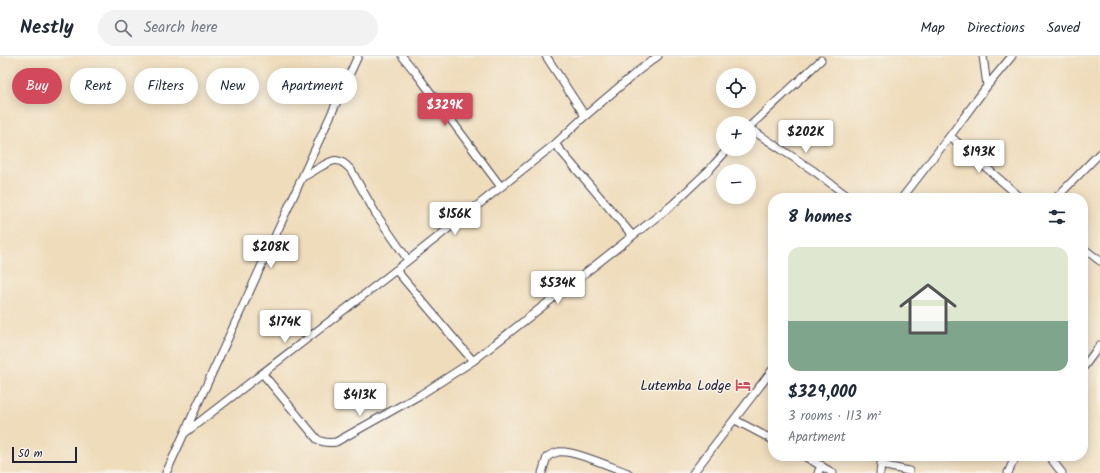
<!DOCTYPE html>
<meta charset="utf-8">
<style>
:root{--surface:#fff;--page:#f2f2f3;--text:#1f2937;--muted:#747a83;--line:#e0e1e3;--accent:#d1495b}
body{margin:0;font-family:Kalam,sans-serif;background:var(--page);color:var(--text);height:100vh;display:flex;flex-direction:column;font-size:15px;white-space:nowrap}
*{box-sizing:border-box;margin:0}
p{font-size:13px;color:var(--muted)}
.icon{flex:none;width:22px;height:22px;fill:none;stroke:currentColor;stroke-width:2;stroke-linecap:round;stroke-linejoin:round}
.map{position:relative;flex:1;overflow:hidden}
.side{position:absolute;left:768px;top:137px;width:320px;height:268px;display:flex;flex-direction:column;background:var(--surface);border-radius:16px;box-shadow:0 2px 10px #0003}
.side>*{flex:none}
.hud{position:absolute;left:12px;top:12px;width:380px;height:36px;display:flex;gap:8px}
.buttons{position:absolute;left:716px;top:12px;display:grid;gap:8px}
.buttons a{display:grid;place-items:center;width:40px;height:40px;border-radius:50%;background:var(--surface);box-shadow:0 2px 10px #0003;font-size:20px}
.scale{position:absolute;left:12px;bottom:10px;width:65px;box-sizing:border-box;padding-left:4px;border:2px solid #22223b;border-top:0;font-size:11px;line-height:14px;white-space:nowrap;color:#22223b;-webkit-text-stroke:3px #f7f3e8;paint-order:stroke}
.price{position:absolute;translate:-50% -34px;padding:0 9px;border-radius:4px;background:#fff;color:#222;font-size:13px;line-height:26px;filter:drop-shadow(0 1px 2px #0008)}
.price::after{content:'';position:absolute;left:50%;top:24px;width:12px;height:9px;margin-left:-6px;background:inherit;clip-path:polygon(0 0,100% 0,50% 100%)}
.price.active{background:var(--accent);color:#fff}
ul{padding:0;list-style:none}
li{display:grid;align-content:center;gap:8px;height:212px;padding:0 20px}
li+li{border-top:1px solid var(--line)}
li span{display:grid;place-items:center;height:124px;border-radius:12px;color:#555}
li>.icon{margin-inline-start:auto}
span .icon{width:72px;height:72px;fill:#fffc;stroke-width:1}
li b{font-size:17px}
h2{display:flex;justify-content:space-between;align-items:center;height:48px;padding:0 20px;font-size:17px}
.pill{padding:0 14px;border-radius:18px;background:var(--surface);box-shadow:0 2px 10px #0003;font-size:14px;line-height:36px}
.pill.active{background:var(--accent);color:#fff}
header{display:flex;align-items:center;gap:24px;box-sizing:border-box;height:56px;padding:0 20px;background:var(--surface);border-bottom:1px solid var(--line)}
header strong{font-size:19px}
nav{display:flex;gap:22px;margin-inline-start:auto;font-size:14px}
.search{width:280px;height:36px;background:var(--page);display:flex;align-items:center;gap:10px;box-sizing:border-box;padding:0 14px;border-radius:22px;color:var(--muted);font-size:15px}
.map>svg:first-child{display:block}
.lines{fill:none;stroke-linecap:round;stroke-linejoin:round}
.street-casing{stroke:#413e4e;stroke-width:9}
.street{stroke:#fff;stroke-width:7}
.labels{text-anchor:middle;stroke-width:3;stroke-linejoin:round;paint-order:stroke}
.poi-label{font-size:14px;fill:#22223b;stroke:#f7f3e8;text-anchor:end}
</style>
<header>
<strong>Nestly</strong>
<div class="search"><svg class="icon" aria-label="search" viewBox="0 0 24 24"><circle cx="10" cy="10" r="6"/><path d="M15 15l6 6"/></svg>Search here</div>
<nav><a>Map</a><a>Directions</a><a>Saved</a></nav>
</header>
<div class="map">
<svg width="1100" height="417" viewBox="0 0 1100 417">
<rect width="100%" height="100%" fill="#f7f3e8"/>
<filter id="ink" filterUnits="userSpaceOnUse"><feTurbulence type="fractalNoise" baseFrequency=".025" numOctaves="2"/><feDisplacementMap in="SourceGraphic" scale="8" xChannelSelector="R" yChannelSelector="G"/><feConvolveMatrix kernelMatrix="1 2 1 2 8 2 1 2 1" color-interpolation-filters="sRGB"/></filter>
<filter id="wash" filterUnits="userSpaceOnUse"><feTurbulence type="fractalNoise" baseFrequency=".012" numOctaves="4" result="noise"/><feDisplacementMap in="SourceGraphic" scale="16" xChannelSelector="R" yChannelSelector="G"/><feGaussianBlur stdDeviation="0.9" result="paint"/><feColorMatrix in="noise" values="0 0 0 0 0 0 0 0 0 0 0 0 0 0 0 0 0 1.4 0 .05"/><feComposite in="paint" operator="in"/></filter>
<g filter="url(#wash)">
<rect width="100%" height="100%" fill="#efdcbb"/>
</g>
<g filter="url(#ink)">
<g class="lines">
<g class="street-casing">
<path id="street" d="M402,0L416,17L501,131
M546,0L585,60
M983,0L987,30
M749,71L821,4
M749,72L814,115L850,142
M950,80L1021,142
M555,88L632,179
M303,121C308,118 313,116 317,113C332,104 338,99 351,114L376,158L408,204
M902,142L950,80L987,30L1012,0
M1056,142L1100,97
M1083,192L1100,205
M396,214L473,305
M1083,312L1100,289
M262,317L317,383C323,387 330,387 336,386L420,339L473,305L672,149L709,114L728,93
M735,364L773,384
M185,377L396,214L526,111L555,88L585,60L638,15L658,0
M804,400L833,417
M1049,400L1062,417
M881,409L909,415
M166,417L358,0
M542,417L547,401C550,399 554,397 558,396C574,394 611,411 628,417
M693,417L773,313
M818,417L821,409
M880,417L882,400
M1008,417L1012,408L1018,400"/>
</g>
<use href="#street" class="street"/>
</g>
</g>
<defs>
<g id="hotel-bare" transform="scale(1.2)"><path d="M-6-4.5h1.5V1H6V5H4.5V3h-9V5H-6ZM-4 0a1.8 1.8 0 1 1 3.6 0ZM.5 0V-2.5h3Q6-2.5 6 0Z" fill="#d1495b" stroke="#f7f3e8" stroke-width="2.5" paint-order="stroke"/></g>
</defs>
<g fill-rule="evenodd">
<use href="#hotel-bare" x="743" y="329"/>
</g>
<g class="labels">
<g class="poi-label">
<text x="731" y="334">Lutemba Lodge</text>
</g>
</g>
</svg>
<div class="buttons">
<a><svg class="icon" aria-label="locate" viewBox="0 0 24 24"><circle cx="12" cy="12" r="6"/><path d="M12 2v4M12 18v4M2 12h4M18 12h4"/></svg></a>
<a>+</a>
<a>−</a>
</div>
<div class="scale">50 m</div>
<b class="price active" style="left:445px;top:71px">$329K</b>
<b class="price" style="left:806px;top:98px">$202K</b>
<b class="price" style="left:979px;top:118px">$193K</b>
<b class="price" style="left:455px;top:180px">$156K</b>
<b class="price" style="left:271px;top:213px">$208K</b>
<b class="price" style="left:558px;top:249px">$534K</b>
<b class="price" style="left:285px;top:288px">$174K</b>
<b class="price" style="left:360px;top:361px">$413K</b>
<div class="hud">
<a class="pill active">Buy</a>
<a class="pill">Rent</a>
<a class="pill">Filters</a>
<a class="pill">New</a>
<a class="pill">Apartment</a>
</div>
<section class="side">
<h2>8 homes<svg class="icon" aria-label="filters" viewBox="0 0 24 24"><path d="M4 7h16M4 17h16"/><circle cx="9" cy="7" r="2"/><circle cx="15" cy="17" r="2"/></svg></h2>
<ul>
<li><span style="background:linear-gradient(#dfe7d0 60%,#7fa58c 0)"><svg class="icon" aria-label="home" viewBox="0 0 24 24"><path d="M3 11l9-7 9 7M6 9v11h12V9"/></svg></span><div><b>$329,000</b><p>3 rooms · 113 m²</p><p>Apartment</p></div></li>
</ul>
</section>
</div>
